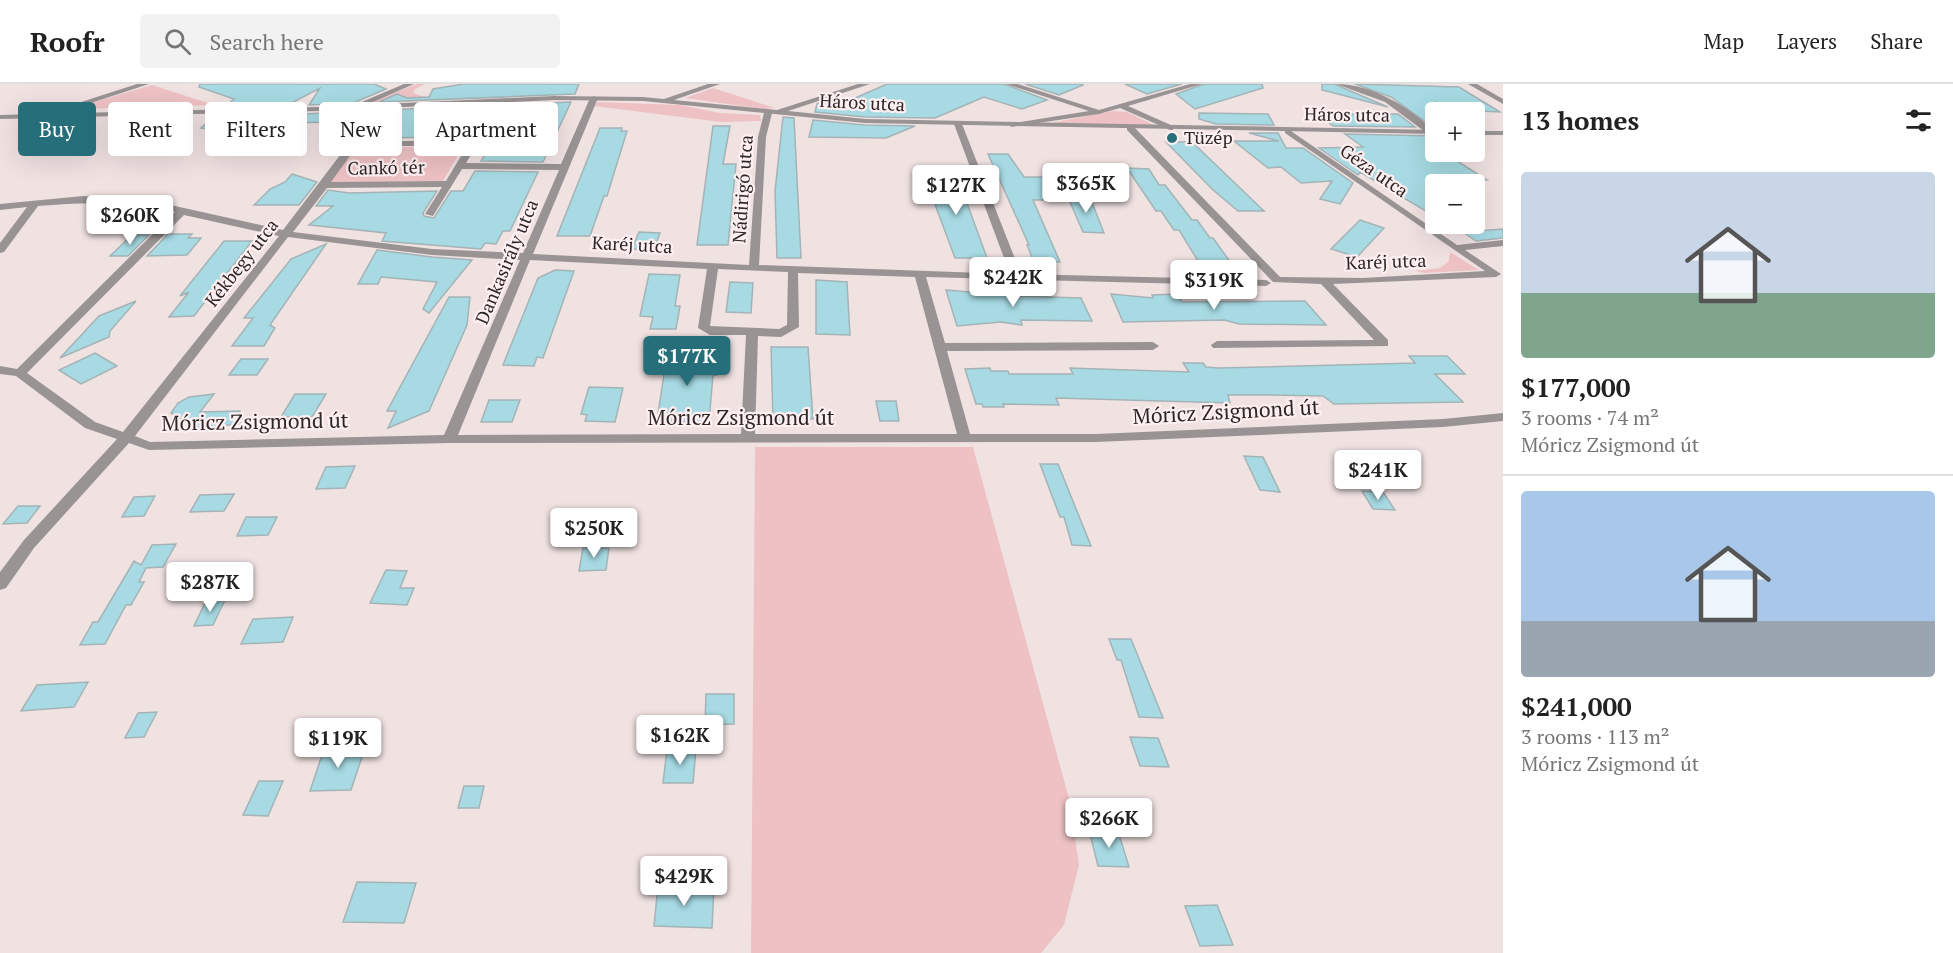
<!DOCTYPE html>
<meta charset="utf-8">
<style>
:root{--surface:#fff;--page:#f2f2f2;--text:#222;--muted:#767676;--line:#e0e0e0;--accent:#266e79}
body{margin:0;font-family:"PT Serif",serif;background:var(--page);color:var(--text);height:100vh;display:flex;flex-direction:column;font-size:22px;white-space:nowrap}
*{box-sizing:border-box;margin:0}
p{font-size:20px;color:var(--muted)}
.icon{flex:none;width:33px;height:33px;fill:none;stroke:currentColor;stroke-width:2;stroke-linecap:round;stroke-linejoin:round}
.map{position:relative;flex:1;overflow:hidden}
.panel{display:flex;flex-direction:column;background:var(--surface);width:450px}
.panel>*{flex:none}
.banner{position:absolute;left:18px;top:18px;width:570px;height:54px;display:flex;gap:12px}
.tools{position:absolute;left:1425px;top:18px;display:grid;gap:12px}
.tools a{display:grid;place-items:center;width:60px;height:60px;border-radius:6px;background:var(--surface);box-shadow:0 6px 24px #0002;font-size:30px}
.price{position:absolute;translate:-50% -51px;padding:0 14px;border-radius:6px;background:#fff;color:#222;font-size:20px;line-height:39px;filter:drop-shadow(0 2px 3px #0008)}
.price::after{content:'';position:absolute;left:50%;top:36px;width:18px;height:14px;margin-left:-9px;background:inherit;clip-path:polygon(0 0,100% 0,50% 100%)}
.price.selected{background:var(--accent);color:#fff}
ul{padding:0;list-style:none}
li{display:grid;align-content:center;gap:12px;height:318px;padding:0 18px}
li+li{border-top:2px solid var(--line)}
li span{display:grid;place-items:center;height:186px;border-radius:6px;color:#555}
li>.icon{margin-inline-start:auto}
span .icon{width:108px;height:108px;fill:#fffc;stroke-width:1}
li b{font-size:26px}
h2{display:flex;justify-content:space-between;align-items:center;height:72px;padding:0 18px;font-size:26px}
.chip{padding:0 21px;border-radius:6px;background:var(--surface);box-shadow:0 6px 24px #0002;font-size:21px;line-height:54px}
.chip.selected{background:var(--accent);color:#fff}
header{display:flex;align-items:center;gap:36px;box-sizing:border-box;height:84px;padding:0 30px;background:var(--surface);border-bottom:2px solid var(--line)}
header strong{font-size:28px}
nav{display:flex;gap:33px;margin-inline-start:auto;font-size:21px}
.search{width:420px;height:54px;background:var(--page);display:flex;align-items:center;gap:15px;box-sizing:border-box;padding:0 21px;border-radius:6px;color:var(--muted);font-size:22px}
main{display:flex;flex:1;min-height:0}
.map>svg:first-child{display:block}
.green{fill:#eec2c4}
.building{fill:#a7dae3;stroke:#a4b3b6;stroke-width:1.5}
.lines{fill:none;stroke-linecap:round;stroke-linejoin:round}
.minor{fill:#999393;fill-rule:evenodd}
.tertiary{fill:#999393;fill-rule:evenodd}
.poi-dot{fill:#266e79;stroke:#ffeff0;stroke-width:2}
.labels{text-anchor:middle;stroke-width:4.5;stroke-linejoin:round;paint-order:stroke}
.far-street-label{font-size:18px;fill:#2c2727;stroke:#ffeff0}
.far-poi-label{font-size:18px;fill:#2c2727;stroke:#ffeff0;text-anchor:start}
.street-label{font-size:21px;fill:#2c2727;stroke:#ffeff0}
</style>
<header>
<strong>Roofr</strong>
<div class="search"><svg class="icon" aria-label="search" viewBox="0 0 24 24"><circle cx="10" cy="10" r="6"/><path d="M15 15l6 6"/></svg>Search here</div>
<nav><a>Map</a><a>Layers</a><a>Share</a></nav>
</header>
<main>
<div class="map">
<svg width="1503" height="869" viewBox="0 0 1503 869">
<rect width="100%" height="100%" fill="#f1e2e2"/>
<path class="green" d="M417,0H425L415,5L413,9L426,14L527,11L368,19Z
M152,1L214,21L77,25L81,22Z
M713,4L775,24L763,25L685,14Z
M597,18L680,21L720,29L760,31L761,37L721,38L594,22Z
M1113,27L1127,28L1156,42L1051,39Z
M356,63H463L443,97L330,99Z
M1450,168L1479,186L1424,189L1415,187L1440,184L1449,177Z
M755,363H973L1070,718L1079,781L1064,841L1041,869H751Z"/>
<path class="building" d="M200,0H374L386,5L353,19L309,21L320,4L286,22L225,23L234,15L199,3Z
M464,0H579L575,10L379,18L397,10L407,14L429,13L433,5Z
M887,0H1004L1047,16L1022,25L984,13L935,34L865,33L815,28L817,20L824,17L837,22Z
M1025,0H1083V1L1059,11Z
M1125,0H1182L1147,10Z
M1204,0H1262L1263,4L1195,25L1176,10Z
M1322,0H1334L1388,23L1322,6Z
M1355,0L1459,3L1500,28L1448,26L1436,18L1434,44L1391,13Z
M571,18L543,78L481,77L496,52L485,53L491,40L486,37L472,53L366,54L386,26Z
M371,27L350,54H328L336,44L322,42L326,38L296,39L303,30Z
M1199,29L1268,30L1274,41L1216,40L1199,35Z
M269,30L232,49L201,44L215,32Z
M1319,30H1398L1415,43L1333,42Z
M783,33L794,34L801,174H777L775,107Z
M813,36L865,41L915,42L886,54L809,53Z
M713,42H730L723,80H736L728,161H697Z
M600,44H622L621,47H627L607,112H604L590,152H557Z
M1249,49H1278L1286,64H1303L1353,99L1340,120L1320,115L1332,97L1301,99L1281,83L1268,84L1234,57H1279Z
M1345,50L1436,52V68H1443L1487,96L1436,99V133L1360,88L1358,91L1319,64L1363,63Z
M1166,58H1192L1264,127H1238L1212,105Z
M988,70H1008L1024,93H1050L1061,116H1033L1060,178H1034L1027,161H1029Z
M1127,84L1149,85L1159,101H1165L1192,136H1197L1210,154H1213L1236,186L1203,185L1179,146H1174L1161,127H1156Z
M475,87L538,88L510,147H503L496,160L485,159L481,165L382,157L386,149L309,141L333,122H316L328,106L349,109L437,107L423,129L424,132L434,134L451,107H463Z
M930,89H956L987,174H955L936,123L928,91Z
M292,90L317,98L299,121H254L270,105L285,98Z
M1067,111H1089L1104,149L1083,148Z
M1360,136L1384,144L1357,173L1331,165Z
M1503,145V154L1476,157L1463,148Z
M639,148L660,149L654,166L632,165Z
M168,150H192L188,154H201L187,171L147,172Z
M132,151H149L128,172H110Z
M224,157H252L194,232L169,233L189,208L180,212Z
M326,160L270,241L275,244L264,262H232L253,234H244L291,175Z
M377,166L432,173L472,176L429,229L423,225L437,198L381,193L378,200H358Z
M555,186L574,187L543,274L537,273L534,282L503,281L538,194Z
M649,190L680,191L675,222H680L676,245H650L653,233L640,232Z
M816,196L847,198L850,251L816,250Z
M730,198L753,199L751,229L726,228Z
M946,206L993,210L992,208H1011L1012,212L1081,214L1092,237L1021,236L1022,241L1001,238L957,242Z
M1111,210L1153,214L1152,211L1177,210L1182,218L1305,217L1326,241L1239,240L1224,236L1123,238Z
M449,213H470L467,241L429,327L388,344L396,327H387Z
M136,217L110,247L109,253L60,274L99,232Z
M771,263H808L813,335L796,334L797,339L773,338Z
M95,269L117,282L81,300L59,286Z
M663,269H719L717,291H713L709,338L657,337L664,290H659Z
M1409,272H1447L1465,290H1435L1463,318L1334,320L1323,312L1273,311H1228L1230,319L1056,314L1059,321L1003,320L1004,323H983L982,320H976L965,285L990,284L991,287H1008L1009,290H1073L1070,284L1189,288L1183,279H1203L1206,283L1219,284L1415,279Z
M241,275H268L257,291H229Z
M589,303L623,304L615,338L585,337L587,331L581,330Z
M214,310L200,328L240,327V340L197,344L171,329L178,319L189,313Z
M295,310H326L312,333H281Z
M489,316H520L512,338H481Z
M876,317H896L899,337H880Z
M1244,372L1263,373L1280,408L1260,406Z
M1040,380H1058L1091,462L1072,461L1064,433H1060Z
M355,382L345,404L316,405L326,383Z
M1362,407L1383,408L1395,426L1373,425Z
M234,410L224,427L190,428L200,411Z
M155,412L144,432L122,433L134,413Z
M18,422H40L27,439L3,440Z
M246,433H277L268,451L237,452Z
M176,460L163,483L146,484L139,498H144L131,521H126L105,560L80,561L93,538H98L134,477L141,481L152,461Z
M583,464H609L606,486L579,487Z
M386,486L407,487L400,504H414L407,521L370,519Z
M225,516L213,541L194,542L206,517Z
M293,533L283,558L241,560L253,535Z
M1109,555H1131L1163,634L1139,633L1121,576H1117Z
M88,598L74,623L21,627L37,601Z
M706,610H734V640L705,641Z
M157,628L144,653L125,654L138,629Z
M1130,653L1158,654L1169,683L1140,682Z
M365,664L351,706L310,707L324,665Z
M667,665H696L693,699H663Z
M259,697H283L268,732L243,731Z
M464,702H484L479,724H458Z
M1089,746L1118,747L1129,783L1098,782Z
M357,798L416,799L404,839L343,838Z
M658,801L714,803L712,844L654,842Z
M1217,821L1233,861L1200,862L1185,822Z"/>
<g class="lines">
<path class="minor" d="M137,0H149L51,32L44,30Z
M404,0H414L357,25L350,23Z
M708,0H720L668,18L661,16Z
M1006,0H1018L1099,26L1190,0H1202L1128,22L1173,42V46H1170L1120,24L1099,30L1011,43L1010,41L1014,39L1089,27Z
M1336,0C1372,0 1410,23 1435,48L1428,50L1385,18Z
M1468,0H1477L1503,15V20Z
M594,12L598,14L533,170L749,181L758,53L764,29L768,27L772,29L766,53L759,181L1010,190L954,40L958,38L962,40L1021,190L1266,196L1271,199L1266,202L926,193L945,259L1153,258L1159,262L1153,266L947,267L970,350H1096L1443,335L1503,329V337L1443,343L1096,358L449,359L149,366L129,359L34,464L6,504L0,506V488L24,456L117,355L85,344L16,292L0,290V282L17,285L175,128C129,117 84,118 38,122L4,168L0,169V159L27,123L0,126V120L83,112L148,116L283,146L379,20L386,22L361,57H471L485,39L489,41L466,79L561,80L590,14ZM357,62H467L446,97L331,98ZM462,85L559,86L523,169L432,165L293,148L327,104L442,103L425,130L433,132ZM184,131L279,152L123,348L95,338L27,289ZM288,153L432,171L520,176L444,351L150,358L135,352ZM530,176L707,185L698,244L710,251H746L741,350L458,351ZM718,185L788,188L787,241L779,245L710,242ZM798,189L915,193L957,350H755L758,252L781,253L799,243Z
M1127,42H1133L1280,193L1363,194L1485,187L1285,49V45H1288L1457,161L1503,156V162L1465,166L1501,190L1496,193L1333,200L1388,256V262L1213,264L1211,261L1217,257L1374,256L1321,200L1273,198L1127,46Z"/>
<path class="tertiary" d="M858,0H870L788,27L865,35L1436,46V50L865,39L643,17L554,16L318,27L0,35V31L318,23L554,12L643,13L777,26Z
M1474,47H1503V51H1474Z"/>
</g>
<circle class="poi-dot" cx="1172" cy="54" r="6"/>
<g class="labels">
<g class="far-street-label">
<text transform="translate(862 19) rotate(3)" y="6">Háros utca</text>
<text transform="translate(1347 31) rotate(1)" y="6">Háros utca</text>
<text transform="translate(386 84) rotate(-1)" y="6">Cankó tér</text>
<text transform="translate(1374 87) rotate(35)" y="6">Géza utca</text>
<text transform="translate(743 105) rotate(-86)" y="6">Nádirigó utca</text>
<text transform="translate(632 161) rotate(3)" y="6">Karéj utca</text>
<text transform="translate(507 178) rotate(-67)" y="6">Dankasirály utca</text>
<text transform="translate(1386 178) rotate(-2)" y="6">Karéj utca</text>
<text transform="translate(242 179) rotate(-52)" y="6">Kékbegy utca</text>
</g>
<g class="far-poi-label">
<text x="1184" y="60">Tüzép</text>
</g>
<g class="street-label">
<text transform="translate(1226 328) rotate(-3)" y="7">Móricz Zsigmond út</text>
<text x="741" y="341">Móricz Zsigmond út</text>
<text transform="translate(255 338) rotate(-1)" y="7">Móricz Zsigmond út</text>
</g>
</g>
</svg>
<div class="tools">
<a>+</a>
<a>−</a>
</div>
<b class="price" style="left:1086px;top:130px">$365K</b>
<b class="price" style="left:956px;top:132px">$127K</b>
<b class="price" style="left:130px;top:162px">$260K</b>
<b class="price" style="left:1013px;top:224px">$242K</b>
<b class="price" style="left:1214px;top:227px">$319K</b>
<b class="price selected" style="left:687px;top:303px">$177K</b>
<b class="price" style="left:1378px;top:417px">$241K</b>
<b class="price" style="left:594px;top:475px">$250K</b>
<b class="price" style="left:210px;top:529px">$287K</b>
<b class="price" style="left:680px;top:682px">$162K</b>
<b class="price" style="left:338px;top:685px">$119K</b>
<b class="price" style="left:1109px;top:765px">$266K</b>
<b class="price" style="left:684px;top:823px">$429K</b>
<div class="banner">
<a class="chip selected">Buy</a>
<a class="chip">Rent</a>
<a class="chip">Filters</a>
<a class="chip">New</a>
<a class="chip">Apartment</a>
</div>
</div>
<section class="panel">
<h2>13 homes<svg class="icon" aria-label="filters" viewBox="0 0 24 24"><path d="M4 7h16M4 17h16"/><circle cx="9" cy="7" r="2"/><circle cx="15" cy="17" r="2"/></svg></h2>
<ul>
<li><span style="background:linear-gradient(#c9d6e8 65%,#7fa58c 0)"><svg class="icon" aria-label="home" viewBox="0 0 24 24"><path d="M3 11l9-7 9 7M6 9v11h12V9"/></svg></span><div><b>$177,000</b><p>3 rooms · 74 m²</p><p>Móricz Zsigmond út</p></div></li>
<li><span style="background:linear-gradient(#a9c7e8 70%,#9aa5b1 0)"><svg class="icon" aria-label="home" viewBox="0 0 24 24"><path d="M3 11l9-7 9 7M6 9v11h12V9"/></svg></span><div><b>$241,000</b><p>3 rooms · 113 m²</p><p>Móricz Zsigmond út</p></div></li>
</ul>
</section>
</main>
